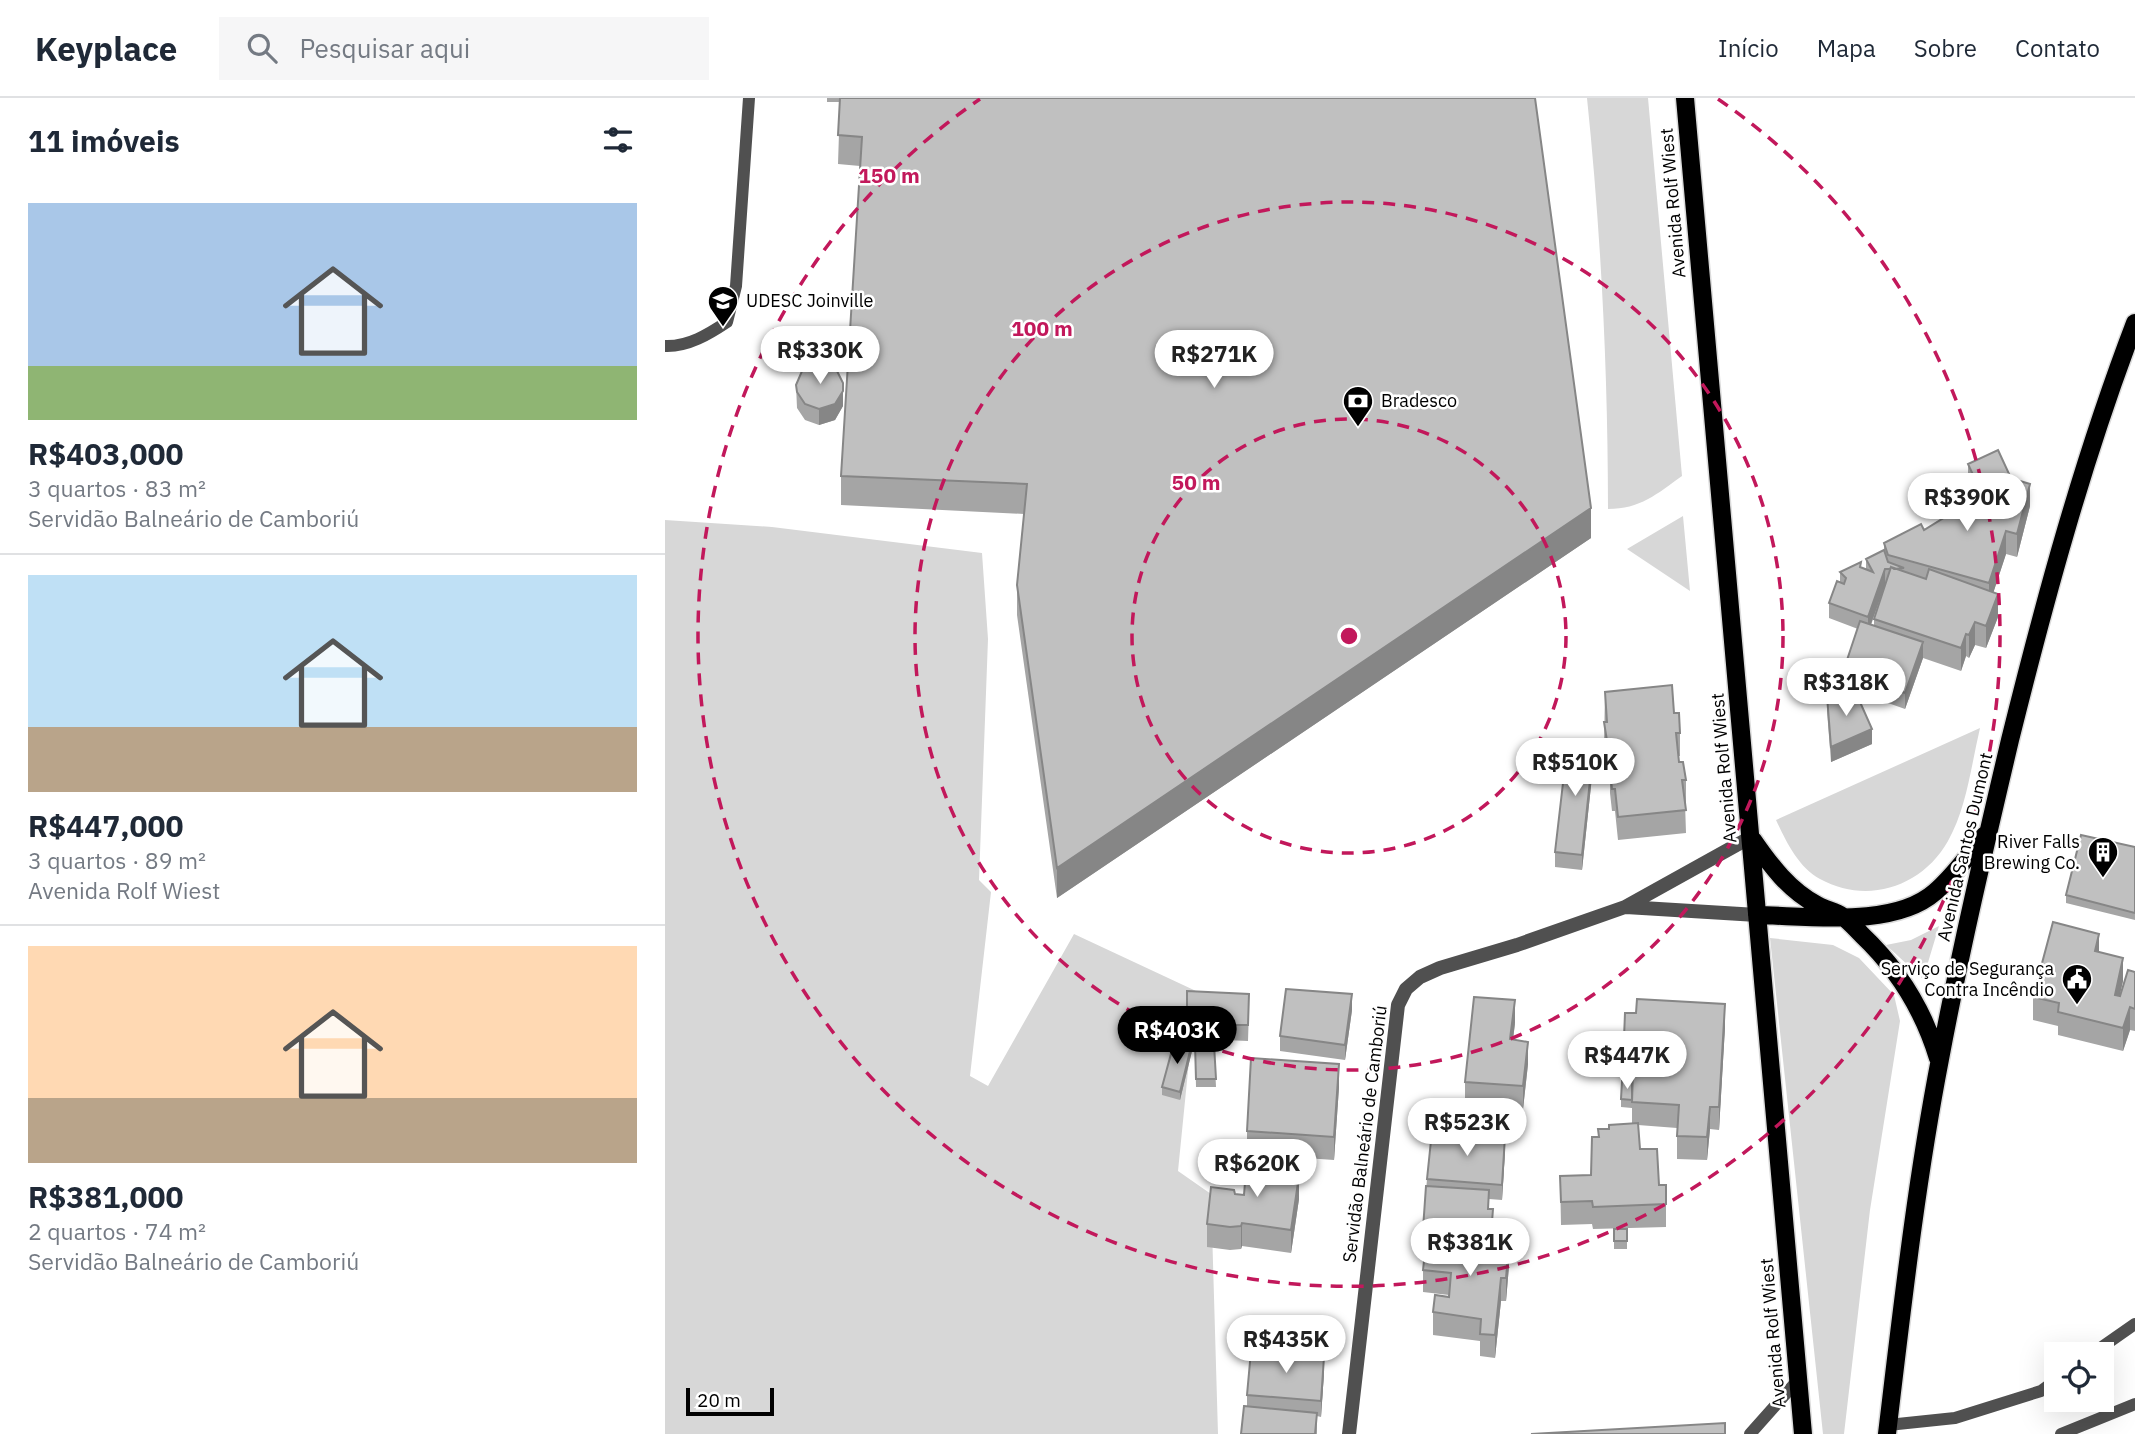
<!DOCTYPE html>
<html lang="pt">
<meta charset="utf-8">
<style>
:root{--surface:#fff;--page:#f6f6f7;--text:#1f2937;--muted:#747a83;--line:#e0e1e3;--accent:#000}
body{margin:0;font-family:"IBM Plex Sans",sans-serif;background:var(--page);color:var(--text);height:100vh;display:flex;flex-direction:column;font-size:26px;white-space:nowrap}
*{box-sizing:border-box;margin:0}
p{font-size:23px;color:var(--muted)}
.icon{flex:none;width:38px;height:38px;fill:none;stroke:currentColor;stroke-width:2;stroke-linecap:round;stroke-linejoin:round}
.map{position:relative;flex:1;overflow:hidden}
.panel{display:flex;flex-direction:column;background:var(--surface);width:665px}
.panel>*{flex:none}
.buttons{position:absolute;left:1379px;top:1244px;display:grid;gap:14px}
.buttons a{display:grid;place-items:center;width:70px;height:70px;border-radius:0px;background:var(--surface);box-shadow:0 7px 28px #0002;font-size:35px}
.scale{position:absolute;left:21px;bottom:18px;width:88px;box-sizing:border-box;padding-left:7px;border:4px solid #000;border-top:0;font-size:19px;line-height:24px;white-space:nowrap;color:#000;-webkit-text-stroke:5px #fff;paint-order:stroke}
.price{position:absolute;translate:-50% -60px;padding:0 16px;border-radius:24px;background:#fff;color:#222;font-size:23px;line-height:46px;filter:drop-shadow(0 2px 4px #0008)}
.price::after{content:'';position:absolute;left:50%;top:42px;width:21px;height:16px;margin-left:-10px;background:inherit;clip-path:polygon(0 0,100% 0,50% 100%)}
.price.active{background:var(--accent);color:#fff}
ul{padding:0;list-style:none}
li{display:grid;align-content:center;gap:14px;height:371px;padding:0 28px}
li+li{border-top:2px solid var(--line)}
li span{display:grid;place-items:center;height:217px;border-radius:0px;color:#555}
li>.icon{margin-inline-start:auto}
span .icon{width:126px;height:126px;fill:#fffc;stroke-width:1}
li b{font-size:30px}
h2{display:flex;justify-content:space-between;align-items:center;height:84px;padding:0 28px;font-size:30px}
header{display:flex;align-items:center;gap:42px;box-sizing:border-box;height:98px;padding:0 35px;background:var(--surface);border-bottom:2px solid var(--line)}
header strong{font-size:33px}
nav{display:flex;gap:38px;margin-inline-start:auto;font-size:24px}
.search{width:490px;height:63px;background:var(--page);display:flex;align-items:center;gap:18px;box-sizing:border-box;padding:0 24px;border-radius:0px;color:var(--muted);font-size:26px}
main{display:flex;flex:1;min-height:0}
.map>svg:first-child{display:block}
.green{fill:#d7d7d7}
.lines{fill:none;stroke-linecap:round;stroke-linejoin:round}
.primary-casing{stroke:#dbdbdb;stroke-width:21}
.service{stroke:#505050;stroke-width:12}
.minor{stroke:#505050;stroke-width:14}
.primary{stroke:#000;stroke-width:18}
.wall{fill:#a5a5a5;fill-rule:evenodd}
.shaded-wall{fill:#868686}
.building{fill:#c0c0c0;stroke:#868686;stroke-width:2}
.ring{fill:none;stroke:#c2185b;stroke-width:3.5;stroke-dasharray:12 9}
.labels{text-anchor:middle;stroke-width:5;stroke-linejoin:round;paint-order:stroke}
.street-label{font-size:18px;fill:#000;stroke:#fff}
.poi-label{font-size:18px;fill:#000;stroke:#fff;text-anchor:start}
.centre{fill:#c2185b;stroke:#fff;stroke-width:3.5}
.ring-label{font-size:21px;text-anchor:middle;font-weight:bold;fill:#c2185b;stroke:#fff;stroke-width:5;stroke-linejoin:round;paint-order:stroke}
</style>
<header>
<strong>Keyplace</strong>
<div class="search"><svg class="icon" aria-label="search" viewBox="0 0 24 24"><circle cx="10" cy="10" r="6"/><path d="M15 15l6 6"/></svg>Pesquisar aqui</div>
<nav><a>Início</a><a>Mapa</a><a>Sobre</a><a>Contato</a></nav>
</header>
<main>
<section class="panel">
<h2>11 imóveis<svg class="icon" aria-label="filters" viewBox="0 0 24 24"><path d="M4 7h16M4 17h16"/><circle cx="9" cy="7" r="2"/><circle cx="15" cy="17" r="2"/></svg></h2>
<ul>
<li><span style="background:linear-gradient(#a9c7e8 75%,#8fb573 0)"><svg class="icon" aria-label="home" viewBox="0 0 24 24"><path d="M3 11l9-7 9 7M6 9v11h12V9"/></svg></span><div><b>R$403,000</b><p>3 quartos · 83 m²</p><p>Servidão Balneário de Camboriú</p></div></li>
<li><span style="background:linear-gradient(#bfe0f5 70%,#b9a48a 0)"><svg class="icon" aria-label="home" viewBox="0 0 24 24"><path d="M3 11l9-7 9 7M6 9v11h12V9"/></svg></span><div><b>R$447,000</b><p>3 quartos · 89 m²</p><p>Avenida Rolf Wiest</p></div></li>
<li><span style="background:linear-gradient(#ffd9b3 70%,#b9a48a 0)"><svg class="icon" aria-label="home" viewBox="0 0 24 24"><path d="M3 11l9-7 9 7M6 9v11h12V9"/></svg></span><div><b>R$381,000</b><p>2 quartos · 74 m²</p><p>Servidão Balneário de Camboriú</p></div></li>
</ul>
</section>
<div class="map">
<svg width="1470" height="1336" viewBox="0 0 1470 1336">
<rect width="100%" height="100%" fill="#fff"/>
<path class="green" d="M922,0H983L1017,378C992,396 975,411 943,411C943,274 936,136 922,0Z
M1018,418L1025,493L962,451Z
M0,422L107,429L317,455L323,541L314,782L326,794L305,978L323,988L409,836L531,893L513,1073L546,1096L553,1336H0Z
M1315,630C1306,668 1302,709 1283,743C1257,789 1202,807 1155,781C1133,769 1121,743 1111,722Z
M1274,828L1258,881L1221,847L1246,842Z
M1105,840L1168,847L1194,860L1229,897L1235,923L1205,1112L1179,1336H1158Z"/>
<g class="lines">
<g class="primary-casing">
<path id="primary" d="M1020,0L1138,1336
M1088,742C1106,768 1124,792 1152,807C1160,812 1170,813 1177,818C1184,823 1191,831 1197,837C1234,872 1258,911 1273,960
M1092,817C1145,818 1229,830 1270,794C1289,778 1304,756 1320,737
M1222,1336C1237,1211 1251,1085 1275,961C1295,854 1320,748 1345,642C1380,501 1418,361 1470,225"/>
</g>
<path class="service" d="M0,248C23,249 44,236 62,224L71,188L84,0
M1427,1256L1470,1226
M1223,1327L1290,1320L1376,1293L1391,1282
M1085,1336L1133,1282
M1396,1336L1470,1306"/>
<path class="minor" d="M961,809L1092,817
M684,1336L733,907L741,891L755,879L775,870L852,847L960,809L1086,739"/>
<use href="#primary" class="primary"/>
</g>
<path class="wall" d="M162,0H870L926,440L392,800L352,517V487L359,416L176,407V378L195,68L173,66L175,4H162Z
M131,287L178,300V308L170,322L154,327L140,322L132,310Z
M1303,366L1345,380L1365,408L1352,459L1341,456L1328,495L1333,519L1321,550L1310,547L1304,560L1301,558L1296,573L1258,560L1240,611L1178,589V574L1193,531L1164,520V505L1175,485V474L1196,470L1201,471V461L1219,452V445L1259,432L1296,409V405L1310,398L1303,382ZM1220,487L1209,521V528L1206,527Z
M940,594L1009,615L1015,635V658H1013L1014,664L1021,682V705H1020L1021,735L953,742L950,713H947L945,695V672L948,669L942,666L939,647Z
M1162,598L1207,646L1166,664L1162,613Z
M929,660L917,772L890,769V754Z
M1470,749V822L1401,805V797Z
M1434,854L1458,883L1454,898L1470,874V933L1465,932L1458,953L1393,937V928L1368,922V899Z
M522,893L584,911L583,943L560,942V948L549,947L551,989H531L530,946H527V953L515,1002L497,997V989L522,944Z
M687,912L680,962L615,953V938Z
M850,925L848,942L863,966L858,1011L800,1006V984Z
M1060,929L1054,1032L1045,1031L1042,1062L1012,1061V1030L973,1027L975,1051L994,1087H1001V1129L928,1131L927,1126L896,1127L895,1078L926,1077L933,1039L944,1031L967,1026V1010L956,1009V1001L967,984L968,963H959V940Z
M674,989L669,1062L582,1056V1033Z
M840,1053L837,1102L824,1101V1111L828,1127L827,1139L810,1137L809,1142L844,1168L841,1203H836L830,1260L815,1258V1243L768,1237V1214L784,1199V1197L758,1194V1172L761,1147H758V1131L762,1081Z
M621,1077L634,1101L626,1155L577,1148L576,1151L565,1152L542,1149V1126L570,1096L579,1097Z
M949,1131H962V1151H949Z
M646,1258L659,1275L656,1319L652,1318V1336H576L582,1308V1297Z"/>
<path class="shaded-wall" d="M178,285V308L170,322L154,327V311Z
M1345,378V393L1315,408V392Z
M1365,386V408L1352,459V436Z
M926,410V440L392,800V770Z
M1341,433V456L1324,508V485Z
M1220,471V487L1203,534V519Z
M1333,496V519L1321,550V528Z
M1310,524V547L1304,560V537Z
M1301,536V558L1296,573V550Z
M1258,544V560L1240,611V595Z
M1207,631V646L1166,664V649Z
M929,645V660L917,772V757Z
M1434,836V859L1430,853Z
M1458,860V883L1450,920V897Z
M687,896V912L680,962V947Z
M850,902V925L845,964V941Z
M1060,906V929L1054,1032V1009Z
M1465,909V932L1458,953V930Z
M863,944V966L858,1011V988Z
M527,945V953L515,1002V994Z
M674,966V989L669,1062V1039Z
M1045,1009V1031L1042,1062V1039Z
M840,1038V1053L837,1102V1087Z
M634,1078V1101L626,1155V1132Z
M828,1111V1127L827,1139V1124Z
M810,1122V1137L808,1148V1132Z
M577,1125V1148L576,1151V1128Z
M844,1145V1168L841,1203V1180Z
M836,1180V1203L830,1260V1237Z
M659,1259V1275L656,1319V1303Z"/>
<path class="building" d="M175,0H870L926,410L392,770L352,487L362,386L176,378L197,39L173,37Z
M156,264L171,271L178,285V293L170,306L154,311L140,306L132,294L131,287L137,273L142,268Z
M1333,352L1345,378L1315,392L1303,366Z
M1345,380L1365,386L1352,436L1341,433L1324,485L1223,457L1219,445L1256,426L1259,432L1298,408L1296,405Z
M1219,452L1223,464L1239,470L1229,471L1226,469L1225,471H1220L1203,519L1164,505L1172,483L1179,486L1181,480L1175,474L1196,464L1195,469L1208,474L1201,461Z
M1226,469L1261,481L1264,471L1333,496L1321,528L1310,524L1304,537L1301,536L1296,550L1209,521Z
M1195,523L1258,544L1240,595L1178,574Z
M1007,587L1009,615H1014L1015,635H1011L1014,664H1018L1021,682H1017L1021,712L953,719L950,691H947L945,672L950,669L948,646L942,643L939,624H942L940,594Z
M1191,595L1207,631L1166,649L1162,598Z
M903,642L929,645L917,757L890,754Z
M1416,737L1470,749V815L1401,797Z
M1388,824L1434,836L1430,853L1458,860L1450,897L1455,898L1463,872L1470,874V911L1465,909L1458,930L1393,914L1394,905L1368,899Z
M621,891L687,896L680,947L615,938Z
M522,893L584,896L583,927H560V932L522,930Z
M809,899L850,902L845,941L863,944L858,988L800,984Z
M972,901L1060,906L1054,1009H1045L1042,1039L1012,1038L1014,1007L967,1004L969,941L959,940L960,915H971Z
M510,941L527,945L515,994L497,989Z
M530,946H549L551,981H531Z
M586,960L674,966L669,1039L582,1033Z
M957,983L967,984V1002L956,1001Z
M973,1025L975,1051H992L994,1087H1001V1106L928,1109L927,1103L896,1104L895,1078L926,1077L927,1039H934L933,1031H944V1027Z
M767,1033L840,1038L837,1087L762,1081Z
M594,1061L621,1064L619,1077L634,1078L626,1132L577,1125L576,1128L565,1129L542,1126L546,1089L569,1092L570,1096L579,1097L581,1072L592,1073Z
M761,1088L824,1092L823,1111H828L827,1124L810,1122L808,1132L783,1130V1134L758,1131Z
M949,1131H962V1143H949Z
M792,1140L844,1145L841,1180H836L830,1237L815,1236L816,1221L768,1214L770,1197L784,1199L786,1175L758,1172L761,1145L791,1147Z
M602,1250L646,1254V1258L659,1259L656,1303L582,1297L586,1253H602Z
M579,1308L652,1315L650,1336H576Z
M1060,1325V1336H866Z"/>
<g class="ring">
<circle cx="684" cy="538" r="217"/>
<circle cx="684" cy="538" r="434"/>
<path d="M1053 1A651 651 0 1 1 315 1"/>
</g>
<defs>
<g id="university-pin" transform="scale(1.575)"><path d="M0 17L-7.5 6A9.5 9.5 0 1 1 7.5 6Z" fill="#000" stroke="#fff"/><path d="M0-5L7-2L0 1L-7-2ZM-4 1L0 2.5L4 1V4Q0 6-4 4Z" fill="#fff"/></g>
<g id="bank-pin" transform="scale(1.575)"><path d="M0 17L-7.5 6A9.5 9.5 0 1 1 7.5 6Z" fill="#000" stroke="#fff"/><path d="M-6-4H6V4H-6ZM0-2.3a2.3 2.3 0 1 0 0 4.6a2.3 2.3 0 1 0 0-4.6Z" fill="#fff"/></g>
<g id="building-pin" transform="scale(1.575)"><path d="M0 17L-7.5 6A9.5 9.5 0 1 1 7.5 6Z" fill="#000" stroke="#fff"/><path d="M-4-6H4V6H1V3H-1V6H-4ZM-2.5-4.3h1.7v1.8h-1.7ZM.8-4.3h1.7v1.8H.8ZM-2.5-1h1.7V.8h-1.7ZM.8-1h1.7V.8H.8Z" fill="#fff"/></g>
<g id="civic-pin" transform="scale(1.575)"><path d="M0 17L-7.5 6A9.5 9.5 0 1 1 7.5 6Z" fill="#000" stroke="#fff"/><path d="M-.6-6.5H3V-4.5H.6V-3L4-1V1h2V6H-6V1h2V-1L-.6-3ZM-1.2 2.5V6h2.4V2.5Z" fill="#fff"/></g>
</defs>
<g fill-rule="evenodd">
<use href="#university-pin" x="58" y="203"/>
<use href="#bank-pin" x="693" y="303"/>
<use href="#building-pin" x="1438" y="754"/>
<use href="#civic-pin" x="1412" y="881"/>
</g>
<g class="labels">
<g class="street-label">
<text transform="translate(1008 105) rotate(-95)" y="6">Avenida Rolf Wiest</text>
<text transform="translate(1059 670) rotate(-95)" y="6">Avenida Rolf Wiest</text>
<text transform="translate(1300 749) rotate(-77)" y="6">Avenida Santos Dumont</text>
<text transform="translate(700 1036) rotate(-83)" y="6">Servidão Balneário de Camboriú</text>
<text transform="translate(1108 1235) rotate(-95)" y="6">Avenida Rolf Wiest</text>
</g>
<g class="poi-label">
<text x="81" y="209">UDESC Joinville</text>
<text x="716" y="309">Bradesco</text>
<text x="1415" y="750" text-anchor="end">River Falls<tspan x="1415" dy="21">Brewing Co.</tspan></text>
<text x="1389" y="877" text-anchor="end">Serviço de Segurança<tspan x="1389" dy="21">Contra Incêndio</tspan></text>
</g>
</g>
<circle cx="684" cy="538" r="10" class="centre"/>
<g class="ring-label">
<text x="224" y="85">150 m</text>
<text x="377" y="238">100 m</text>
<text x="531" y="392">50 m</text>
</g>
</svg>
<div class="buttons">
<a><svg class="icon" aria-label="locate" viewBox="0 0 24 24"><circle cx="12" cy="12" r="6"/><path d="M12 2v4M12 18v4M2 12h4M18 12h4"/></svg></a>
</div>
<div class="scale">20 m</div>
<b class="price" style="left:155px;top:288px">R$330K</b>
<b class="price" style="left:549px;top:292px">R$271K</b>
<b class="price" style="left:1302px;top:435px">R$390K</b>
<b class="price" style="left:1181px;top:620px">R$318K</b>
<b class="price" style="left:910px;top:700px">R$510K</b>
<b class="price active" style="left:512px;top:968px">R$403K</b>
<b class="price" style="left:962px;top:993px">R$447K</b>
<b class="price" style="left:802px;top:1060px">R$523K</b>
<b class="price" style="left:592px;top:1101px">R$620K</b>
<b class="price" style="left:805px;top:1180px">R$381K</b>
<b class="price" style="left:621px;top:1277px">R$435K</b>
</div>
</main>
